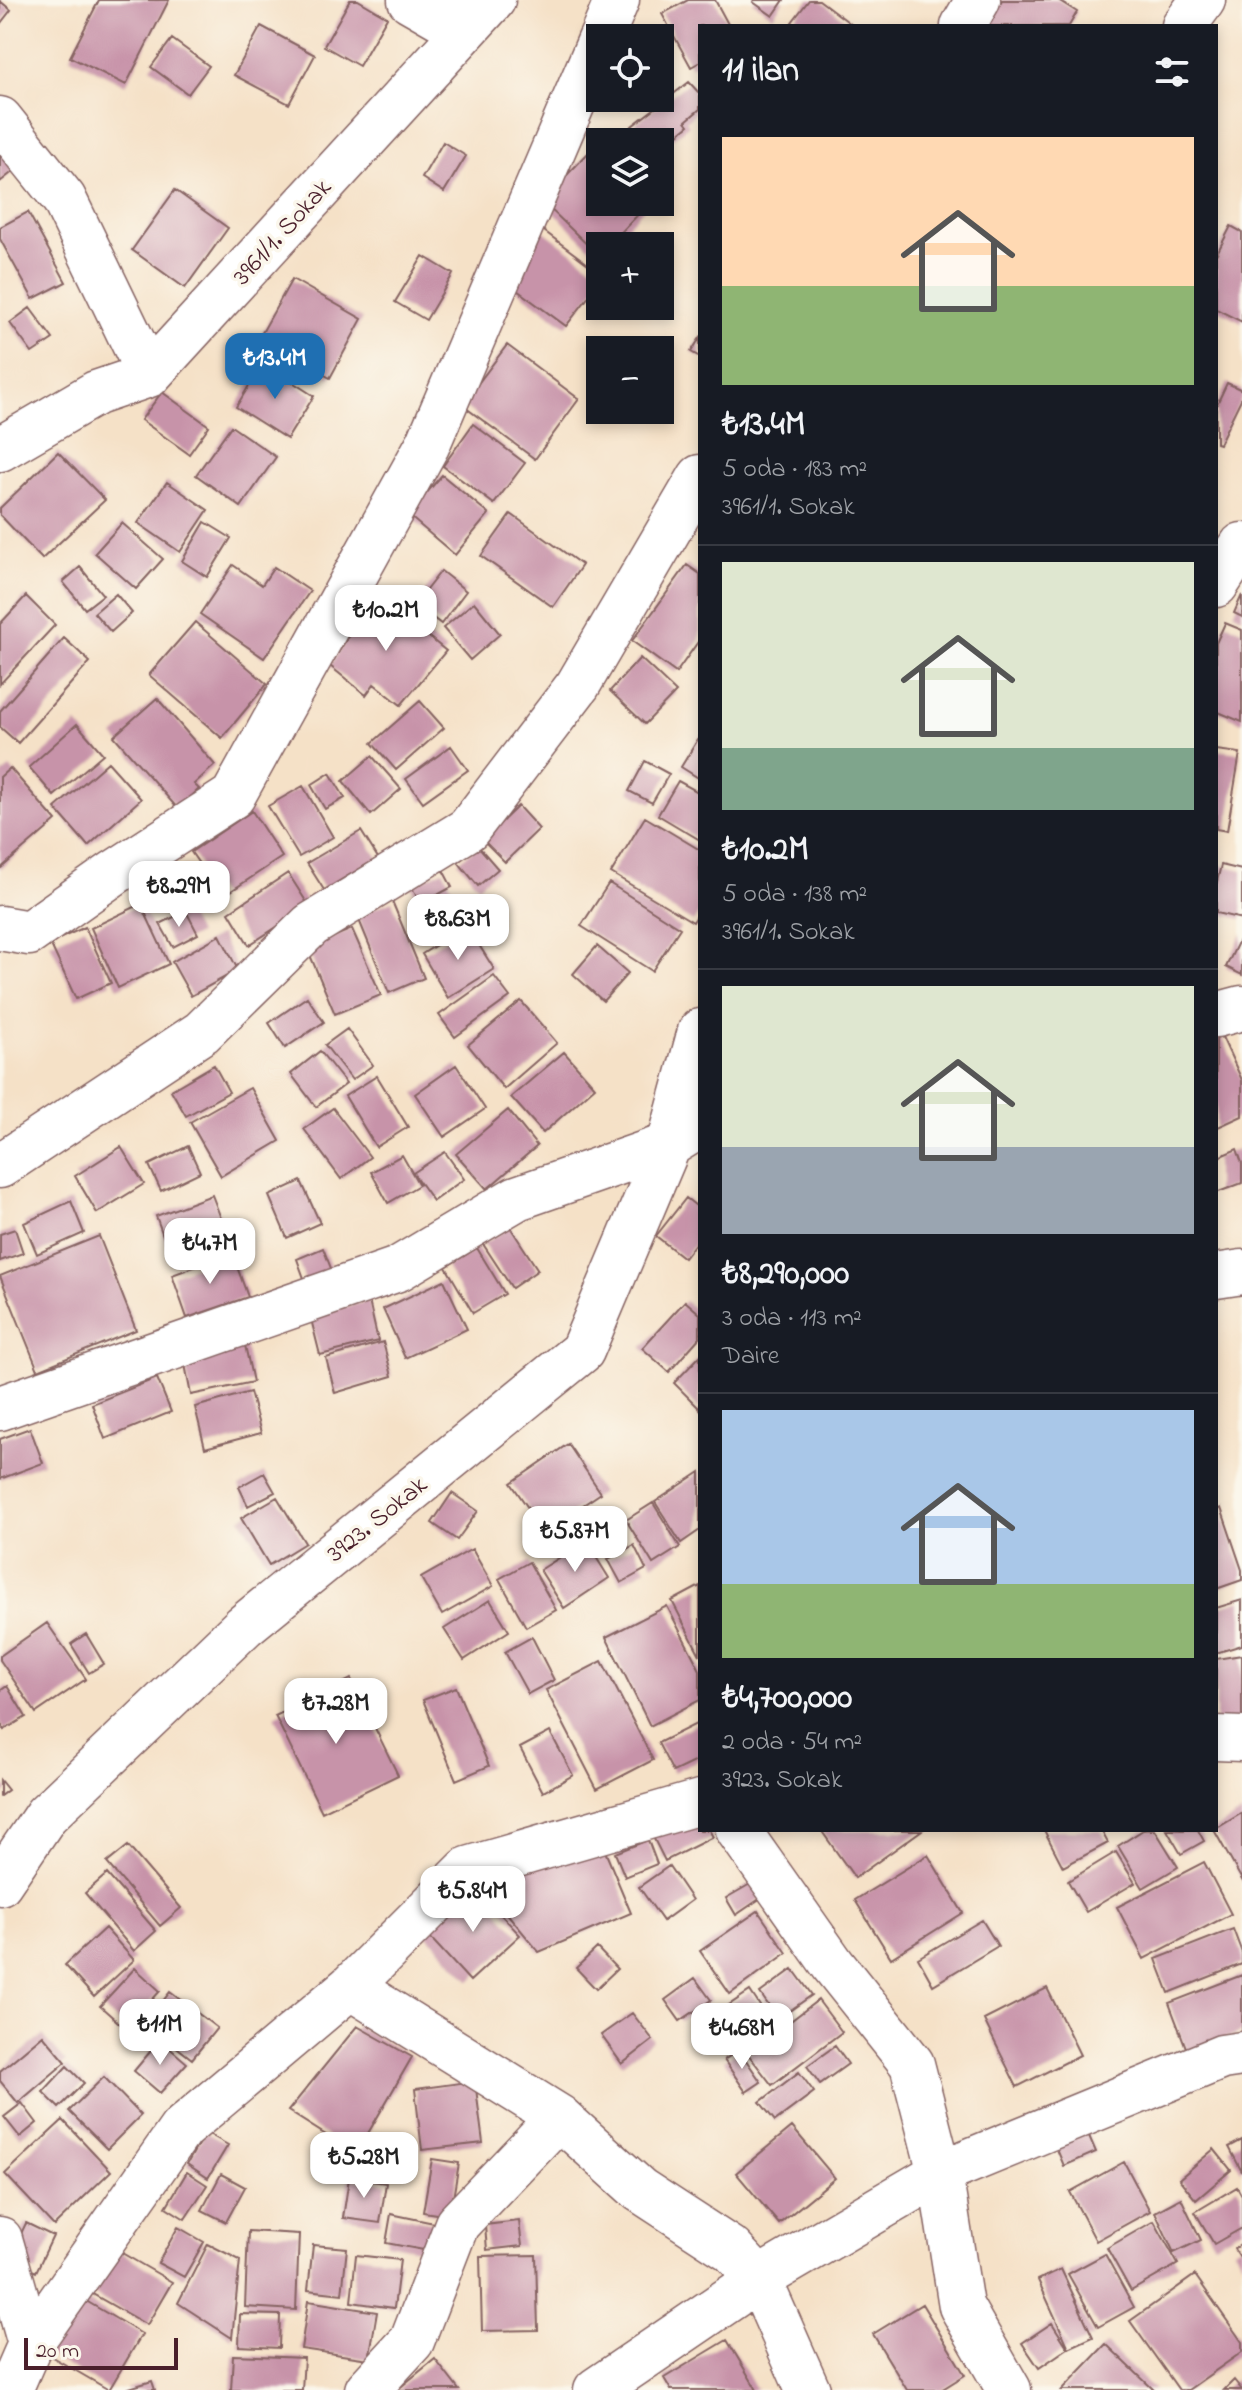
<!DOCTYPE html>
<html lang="tr">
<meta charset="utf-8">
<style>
:root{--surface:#171b24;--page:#20242c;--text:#f1f3f6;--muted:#9ea1a6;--line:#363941;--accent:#1f6fb2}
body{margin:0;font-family:"Indie Flower",sans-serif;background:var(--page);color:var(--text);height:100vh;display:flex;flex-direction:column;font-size:30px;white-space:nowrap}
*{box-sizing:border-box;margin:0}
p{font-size:26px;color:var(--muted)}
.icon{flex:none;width:44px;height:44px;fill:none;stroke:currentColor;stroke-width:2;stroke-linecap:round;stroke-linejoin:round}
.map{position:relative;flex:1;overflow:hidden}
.details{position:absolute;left:698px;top:24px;width:520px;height:1808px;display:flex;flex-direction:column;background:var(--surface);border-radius:0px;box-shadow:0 4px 12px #0003}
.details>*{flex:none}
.controls{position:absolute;left:586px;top:24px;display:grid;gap:16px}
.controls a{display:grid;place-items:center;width:88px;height:88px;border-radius:0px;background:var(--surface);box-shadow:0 4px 12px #0003;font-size:40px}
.scale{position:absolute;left:24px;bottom:20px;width:154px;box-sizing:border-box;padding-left:8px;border:4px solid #4a1f2b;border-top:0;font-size:22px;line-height:28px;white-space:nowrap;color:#4a1f2b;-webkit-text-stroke:6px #fbf7ec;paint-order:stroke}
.price{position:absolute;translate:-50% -68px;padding:0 18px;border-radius:16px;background:#fff;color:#222;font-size:26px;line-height:52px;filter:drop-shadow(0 2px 4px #0008)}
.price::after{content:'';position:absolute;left:50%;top:48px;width:24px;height:18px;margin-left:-12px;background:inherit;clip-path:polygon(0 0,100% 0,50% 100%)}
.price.selected{background:var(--accent);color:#fff}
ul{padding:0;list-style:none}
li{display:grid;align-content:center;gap:16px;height:424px;padding:0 24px}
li+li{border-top:2px solid var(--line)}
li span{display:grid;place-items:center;height:248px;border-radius:0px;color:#555}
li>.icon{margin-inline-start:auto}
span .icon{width:144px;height:144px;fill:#fffc;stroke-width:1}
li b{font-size:34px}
h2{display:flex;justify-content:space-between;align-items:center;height:96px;padding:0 24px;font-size:34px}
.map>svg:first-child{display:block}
.building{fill:#c793a9}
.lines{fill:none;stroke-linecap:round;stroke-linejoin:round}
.minor-casing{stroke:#866362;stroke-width:47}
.minor{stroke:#fff;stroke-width:44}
.labels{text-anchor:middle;stroke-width:7;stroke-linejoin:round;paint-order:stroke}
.street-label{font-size:26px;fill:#4a1f2b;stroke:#fbf7ec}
</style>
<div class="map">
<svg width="1242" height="2390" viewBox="0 0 1242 2390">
<rect width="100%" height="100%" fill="#fbf7ec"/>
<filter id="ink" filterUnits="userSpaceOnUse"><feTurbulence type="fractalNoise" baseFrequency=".0125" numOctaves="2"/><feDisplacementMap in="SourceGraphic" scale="16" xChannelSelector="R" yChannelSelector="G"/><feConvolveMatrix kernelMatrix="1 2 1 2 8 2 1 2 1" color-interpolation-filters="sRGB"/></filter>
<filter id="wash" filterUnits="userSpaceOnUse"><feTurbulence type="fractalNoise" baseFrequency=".006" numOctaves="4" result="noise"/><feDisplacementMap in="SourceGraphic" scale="32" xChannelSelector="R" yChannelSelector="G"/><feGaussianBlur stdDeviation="1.8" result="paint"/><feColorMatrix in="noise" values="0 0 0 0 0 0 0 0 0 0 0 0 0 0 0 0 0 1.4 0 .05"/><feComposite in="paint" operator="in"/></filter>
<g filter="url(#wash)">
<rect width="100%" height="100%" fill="#f5e1c7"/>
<g id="blocks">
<path class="building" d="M99,0H169L126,85L70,57Z
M350,0H358L387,17L359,66L324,46Z
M688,0H715L729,26H700V62L691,67L662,14Z
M754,0H784L773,16L753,2Z
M809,0H819L851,24L849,26H797L792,22Z
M1002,0H1058L1077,12L1069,26H986Z
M0,1L11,10L0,24Z
M261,26L315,55L289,104L234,75Z
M172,39L209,66L188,94L151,67Z
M689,82L700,94V109L686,121L689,125L660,149V142H645L632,126Z
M443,142L466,156L444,192L422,178Z
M593,148L600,155V202H650L608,246H600L599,256L542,201Z
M0,149L15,170L0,182Z
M175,190L228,228L185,288L132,250Z
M28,212L66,282L33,299L0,239V227Z
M1231,226L1242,232V322L1216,309V255Z
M540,228L600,273V282L566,326L502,279Z
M423,256L453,274L426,320L395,302Z
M292,279L362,319L330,378L259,338Z
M30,308L53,339L32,353L10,323Z
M700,338V357L691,352Z
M507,345L579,399L535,459L462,405Z
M263,363L314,396L287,439L236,407Z
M1227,383L1242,390V397L1219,444L1216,443V406Z
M162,392L209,426L189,454L141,420Z
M473,424L525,463L494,504L443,466Z
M231,426L276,457L241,507L196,475Z
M58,452L105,500L42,559L0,515V508Z
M442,475L489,514L455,555L408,515Z
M167,482L208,510L180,552L138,523Z
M511,514L582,565L553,607L481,556Z
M205,522L231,538L207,577L182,561Z
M122,523L163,559L136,589L95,553Z
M233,565L262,585L274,567L310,591L264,658L200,614Z
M687,565L700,574V639L676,673L632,641Z
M80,567L103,595L85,609L63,582Z
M441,571L466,591L441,624L415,604Z
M375,593L446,651L401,705L374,684L366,695L330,666Z
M116,594L132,613L111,632L94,613Z
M1242,595V617L1234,613Z
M26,596L55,625L0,684V624Z
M474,602L500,634L470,660L443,628Z
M195,622L267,684L222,738L149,675Z
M1225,623L1242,630V722L1216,711V643Z
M64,638L90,662L18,743L0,727V711Z
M640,658L676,692L645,724L610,691Z
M157,698L215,765L194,784L199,789L178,809L114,736Z
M420,701L444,728L396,770L372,743Z
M77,724L103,754L54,796L29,767Z
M700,736V779L681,767Z
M451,746L468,770L423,802L406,779Z
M1216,750L1240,753L1227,831L1216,829Z
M372,756L401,789L371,815L343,781Z
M645,761L669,774L652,803L629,791Z
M108,762L141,799L88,846L55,808Z
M10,768L56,821L0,869V777Z
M330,773L345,798L325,809L311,785Z
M678,781L700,793V840L658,815Z
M303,786L333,837L299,857L268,806Z
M518,806L539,829L505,862L483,840Z
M252,811L282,857L222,897L191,852Z
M645,817L700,850V911L693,922L611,873Z
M361,831L378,858L324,890L307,863Z
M478,846L498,869L478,886L458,862Z
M1221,865L1242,870V919L1216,913V886Z
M186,866L197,883L150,911L140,893Z
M443,870L452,887L421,904L411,886Z
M288,873L309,906L249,945L229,912Z
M609,883L680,928L652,971L581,926Z
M392,901L424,978L389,993L357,915Z
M141,904L169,964L118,988L91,928Z
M186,911L198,934L173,947L160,924Z
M467,926L494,969L448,998L422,954Z
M85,927L111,983L76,999L50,943Z
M352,929L381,995L335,1014L307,948Z
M1242,934V975L1226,967Z
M220,935L238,970L191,996L172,962Z
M597,946L628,973L603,1001L573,974Z
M494,976L510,997L455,1037L439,1015Z
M307,997L324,1022L285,1048L269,1023Z
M521,1001L557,1043L504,1089L468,1045Z
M347,1029L373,1065L352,1080L325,1045Z
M1222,1037L1242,1080V1116L1216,1128V1039Z
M320,1051L346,1084L316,1107L291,1074Z
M564,1052L595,1087L543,1133L511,1097Z
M214,1065L229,1092L186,1116L171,1090Z
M456,1065L485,1109L444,1137L415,1094Z
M377,1076L408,1127L376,1147L345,1096Z
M250,1088L280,1141L221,1176L190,1122Z
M333,1108L370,1157L341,1179L304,1129Z
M508,1110L537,1146L487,1189L456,1154Z
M188,1146L200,1172L161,1191L149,1165Z
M121,1147L144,1184L97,1213L75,1176Z
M1237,1149L1242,1163V1183L1216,1193V1158Z
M445,1152L464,1179L433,1201L413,1173Z
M402,1155L419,1185L388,1203L371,1172Z
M301,1181L320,1223L287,1238L269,1196Z
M212,1195L230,1242L173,1263L156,1216Z
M686,1198L700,1209V1237L684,1258L656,1236Z
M71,1201L84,1233L37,1254L24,1223Z
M510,1227L538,1270L512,1288L483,1244Z
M15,1229L23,1253L0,1261V1234Z
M99,1236L136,1330L38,1370L0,1276Z
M323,1248L336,1281L309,1292L297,1259Z
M477,1248L505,1294L473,1313L446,1267Z
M232,1253L248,1297L187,1318L172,1275Z
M444,1280L467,1329L405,1358L383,1309Z
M369,1301L378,1341L320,1355L310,1315Z
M685,1301L700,1314V1337L669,1372L642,1348Z
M243,1336L253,1382L191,1395L182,1349Z
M383,1342L392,1376L335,1393L326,1358Z
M700,1356V1409L674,1383Z
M157,1378L171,1412L105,1439L92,1404Z
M250,1392L261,1433L205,1448L195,1407Z
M30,1428L43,1463L0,1479V1439Z
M568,1444L601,1493L544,1531L511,1483Z
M700,1472V1530L681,1543L655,1502Z
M264,1473L275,1492L248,1506L239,1487Z
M452,1493L478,1511L457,1540L432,1523Z
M277,1497L305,1543L269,1565L241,1518Z
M653,1503L680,1547L653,1564L626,1520Z
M1221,1508L1242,1570V1580L1216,1589V1510Z
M586,1541L609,1578L564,1608L540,1570Z
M634,1545L646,1569L621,1583L608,1559Z
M472,1549L493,1586L442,1615L421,1578Z
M529,1562L556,1610L526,1627L499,1579Z
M700,1586V1655L672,1601Z
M490,1600L509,1631L464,1660L444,1629Z
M1242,1600V1645L1216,1653V1608Z
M667,1606L700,1670V1700L650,1726L606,1637Z
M47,1623L86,1679L36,1713L0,1660V1656Z
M86,1634L104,1664L89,1673L71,1644Z
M532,1637L554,1680L528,1694L505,1652Z
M1242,1655V1723L1216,1727V1659Z
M602,1661L653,1760L597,1789L546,1690Z
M351,1679L398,1775L322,1812L275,1716Z
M7,1686L26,1717L4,1730L0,1722V1691Z
M456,1687L489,1766L456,1780L423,1700Z
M700,1722V1759L673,1772L658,1743Z
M550,1732L573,1775L543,1792L520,1748Z
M0,1780L8,1790L0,1796Z
M700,1812V1830H709L713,1837L665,1861L653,1837Z
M1242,1813V1880L1214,1830Z
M821,1830H922L855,1878Z
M1044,1830H1101L1108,1843L1063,1867Z
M1143,1830H1155L1178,1867L1143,1888L1118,1846Z
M1167,1830H1198L1204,1841L1181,1854Z
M600,1839L631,1913L539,1952L475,1875Z
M648,1840L657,1864L625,1877L615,1853Z
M128,1846L181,1908L160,1926L107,1863Z
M1116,1852L1135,1883L1086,1912L1068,1881Z
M928,1855L963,1913L891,1958L855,1900Z
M1204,1862L1231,1914L1144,1959L1117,1907Z
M669,1866L692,1900L663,1921L639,1887Z
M107,1874L156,1931L134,1951L85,1893Z
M752,1883L761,1898L736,1915L726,1898Z
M475,1887L520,1935L470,1981L426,1933Z
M758,1911L787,1953L730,1994L700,1951Z
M982,1920L998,1946L933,1985L918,1958Z
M105,1928L134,1960L94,1997L65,1965Z
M1233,1929L1242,1953V1964L1169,1993L1156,1959Z
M597,1948L617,1969L596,1989L576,1968Z
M135,1968L160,1991L126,2029L100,2006Z
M793,1969L812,1995L778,2019L760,1993Z
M1242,1975V2032L1188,2053L1169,2003Z
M695,1978L711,2000L680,2021L665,2000Z
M1047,1988L1080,2055L1017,2087L984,2020Z
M750,1991L768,2018L728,2044L711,2017Z
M170,1992L217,2028L192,2059L146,2023Z
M818,2000L842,2032L772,2085L748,2054Z
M632,2013L653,2040L622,2064L601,2035Z
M357,2026L412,2057L356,2154L288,2111Z
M43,2035L66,2062L18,2103L0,2081V2071Z
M160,2040L187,2063L160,2093L134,2071Z
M835,2046L848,2064L820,2084L807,2066Z
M739,2050L761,2082L746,2092L724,2060Z
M67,2066L84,2083L59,2108L43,2092Z
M799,2072L814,2092L775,2121L760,2102Z
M104,2077L141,2115L107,2149L69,2111Z
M475,2081L483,2143L422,2150L415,2089Z
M22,2103L37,2123L20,2137L4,2117Z
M63,2120L111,2171L54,2226L5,2174Z
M792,2127L835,2178L779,2224L736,2173Z
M1086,2129L1096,2152L1064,2166L1054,2142Z
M205,2132L228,2145L208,2178L187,2164Z
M1242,2140V2172L1229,2147Z
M1214,2149L1231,2170L1196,2200L1179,2179Z
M432,2159L459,2163L450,2216L423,2212Z
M1124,2162L1150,2211L1096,2241L1070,2192Z
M187,2172L207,2185L185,2219L166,2207Z
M221,2174L245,2187L226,2222L202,2210Z
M349,2178L386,2183L380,2223L343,2218Z
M1237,2187L1242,2196V2228L1214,2244L1195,2212Z
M1181,2198L1201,2240L1174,2253L1155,2212Z
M391,2214L434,2223L429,2251L386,2243Z
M519,2221L522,2246L487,2250L485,2225Z
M1154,2221L1178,2264L1131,2291L1107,2248Z
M26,2223L53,2236L36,2272L9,2259Z
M178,2227L204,2242L184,2277L158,2263Z
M248,2231L299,2234L296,2310L245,2307Z
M208,2244L240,2260L232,2338L178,2303Z
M1242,2244V2261L1234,2249Z
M313,2245L347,2248L342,2294L308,2290Z
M115,2249L172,2282L147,2325L91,2293Z
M1105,2254L1134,2307L1098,2327L1068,2274Z
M356,2255L400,2260L394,2308L351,2302Z
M536,2255L538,2330L482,2331L480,2256Z
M1061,2269L1093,2337L1069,2348L1038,2280Z
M1195,2275L1242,2342V2352L1188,2390H1179L1130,2321Z
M81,2298L142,2334L109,2390L47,2354Z
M308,2301L377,2312L369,2359L301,2349Z
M922,2304L965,2375L941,2390H907L873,2334Z
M240,2314L280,2315L279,2348L239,2346Z
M1052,2323L1068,2348L1039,2368L1022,2343Z
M727,2340L757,2390H671L664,2378Z
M1106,2344L1154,2390H1062Z
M233,2355L304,2358L302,2390H231Z
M435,2359L459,2390H397Z
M1234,2380L1242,2390H1224Z
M152,2381L155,2390H127L126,2389Z"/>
</g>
</g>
<g filter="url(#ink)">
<use href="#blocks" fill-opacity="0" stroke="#866362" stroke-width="2"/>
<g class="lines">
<g class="minor-casing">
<path id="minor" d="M410,0L464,31L472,2
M963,26L978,0
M1184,26L1203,0
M601,38L617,0
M0,119L64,199L149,375
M0,449L96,393L149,375L493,0
M1216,585L1242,545
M0,928L29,933L114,873L233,796L428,444L600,40
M1216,1015L1242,1008
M0,1166L202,1032L311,925L468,829L578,685L700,477
M1216,1276L1242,1272
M0,1408L398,1269L517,1198L669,1145L700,1031
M1216,1738L1242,1739
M738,1830L833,1965L912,2064L940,2173L961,2306L1009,2390
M0,1883L46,1815L244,1626L582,1351L669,1145L700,1126
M350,1987L559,2117L640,2190L732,2250L759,2279L808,2390
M0,2239L30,2344
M10,2390L30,2344L181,2129L350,1987L468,1869L700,1802
M367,2390L412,2341L457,2224L559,2117
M596,2390L759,2279L940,2173L1222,2057L1242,2054"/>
</g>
<use href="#minor" class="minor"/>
</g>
</g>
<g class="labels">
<g class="street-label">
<text transform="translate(281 231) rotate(-48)" y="9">3961/1. Sokak</text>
<text transform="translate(376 1518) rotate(-39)" y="9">3923. Sokak</text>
</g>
</g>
</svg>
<div class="controls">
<a><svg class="icon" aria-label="locate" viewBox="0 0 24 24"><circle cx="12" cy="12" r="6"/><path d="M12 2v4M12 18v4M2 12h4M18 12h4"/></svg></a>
<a><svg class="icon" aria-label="layers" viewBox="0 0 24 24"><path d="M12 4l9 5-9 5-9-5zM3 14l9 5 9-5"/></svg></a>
<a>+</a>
<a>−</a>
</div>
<div class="scale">20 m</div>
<b class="price selected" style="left:275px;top:401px">₺13.4M</b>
<b class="price" style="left:386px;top:653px">₺10.2M</b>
<b class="price" style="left:179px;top:929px">₺8.29M</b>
<b class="price" style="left:458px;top:962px">₺8.63M</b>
<b class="price" style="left:210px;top:1286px">₺4.7M</b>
<b class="price" style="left:575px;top:1574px">₺5.87M</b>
<b class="price" style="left:336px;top:1746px">₺7.28M</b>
<b class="price" style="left:473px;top:1934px">₺5.84M</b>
<b class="price" style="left:160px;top:2067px">₺11M</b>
<b class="price" style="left:742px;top:2071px">₺4.68M</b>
<b class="price" style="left:364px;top:2200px">₺5.28M</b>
<section class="details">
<h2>11 ilan<svg class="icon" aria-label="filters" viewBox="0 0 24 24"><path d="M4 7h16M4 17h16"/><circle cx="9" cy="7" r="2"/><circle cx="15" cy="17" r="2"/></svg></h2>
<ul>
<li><span style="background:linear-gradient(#ffd9b3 60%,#8fb573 0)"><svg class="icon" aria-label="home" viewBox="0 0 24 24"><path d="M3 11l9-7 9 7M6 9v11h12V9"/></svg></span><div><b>₺13.4M</b><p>5 oda · 183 m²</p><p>3961/1. Sokak</p></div></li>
<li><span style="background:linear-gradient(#dfe7d0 75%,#7fa58c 0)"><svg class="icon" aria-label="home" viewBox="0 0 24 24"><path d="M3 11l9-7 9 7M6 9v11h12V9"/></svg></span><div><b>₺10.2M</b><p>5 oda · 138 m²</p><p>3961/1. Sokak</p></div></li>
<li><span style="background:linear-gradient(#dfe7d0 65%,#9aa5b1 0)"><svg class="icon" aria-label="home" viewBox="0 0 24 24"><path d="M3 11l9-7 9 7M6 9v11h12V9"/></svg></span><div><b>₺8,290,000</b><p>3 oda · 113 m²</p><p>Daire</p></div></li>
<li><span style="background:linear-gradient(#a9c7e8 70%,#8fb573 0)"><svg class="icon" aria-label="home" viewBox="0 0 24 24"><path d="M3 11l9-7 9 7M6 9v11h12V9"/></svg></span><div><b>₺4,700,000</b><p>2 oda · 54 m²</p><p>3923. Sokak</p></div></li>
</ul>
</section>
</div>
